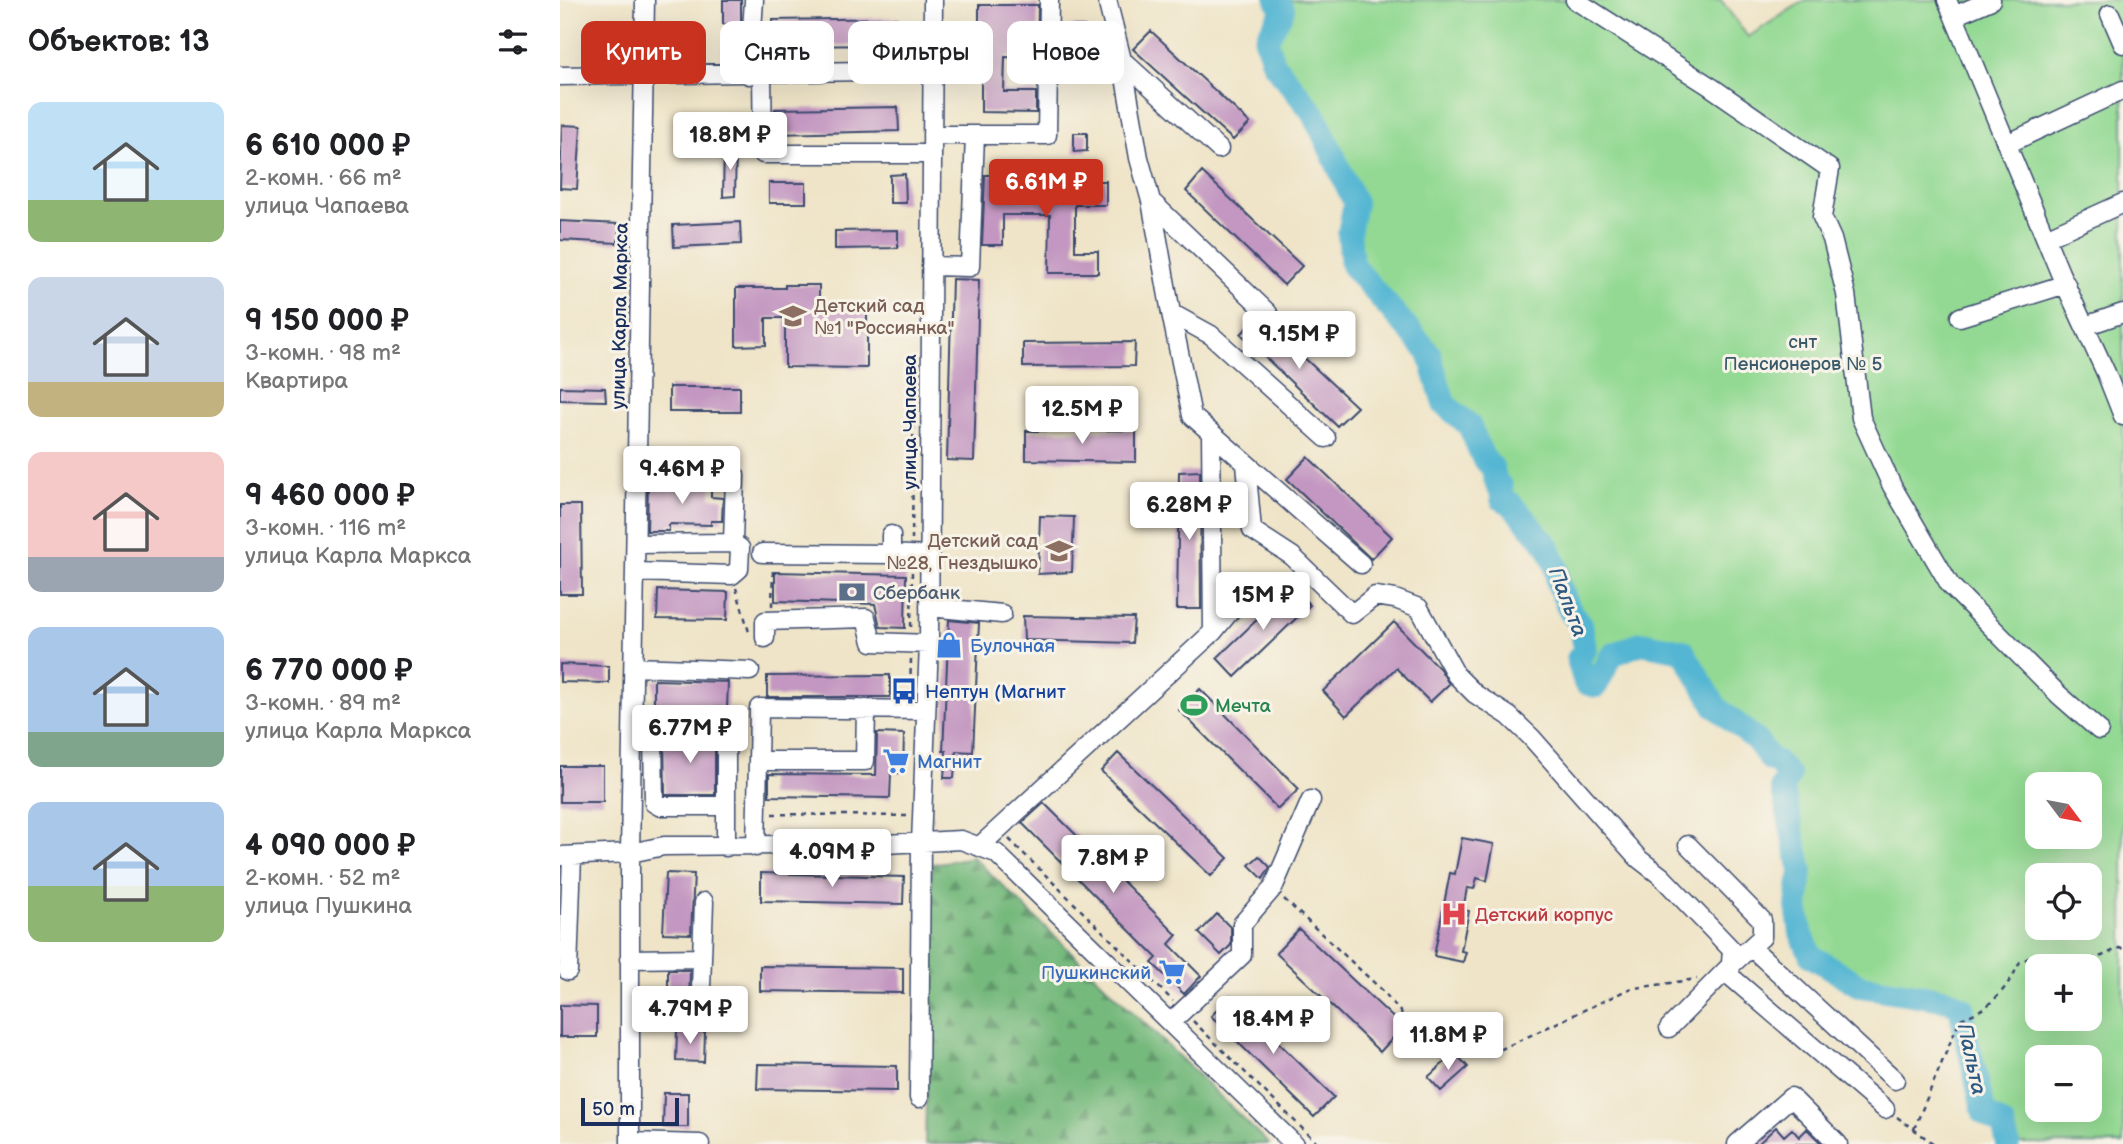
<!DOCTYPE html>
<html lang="ru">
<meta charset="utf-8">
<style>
:root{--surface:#fff;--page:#f6f6f6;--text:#202124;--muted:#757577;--accent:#c8321e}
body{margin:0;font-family:"Balsamiq Sans",sans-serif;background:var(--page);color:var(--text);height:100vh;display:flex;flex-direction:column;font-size:26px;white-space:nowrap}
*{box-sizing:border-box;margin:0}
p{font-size:23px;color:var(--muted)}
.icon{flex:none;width:38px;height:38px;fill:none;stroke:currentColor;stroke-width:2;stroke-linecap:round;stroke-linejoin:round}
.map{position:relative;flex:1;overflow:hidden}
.drawer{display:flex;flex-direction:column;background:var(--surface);width:560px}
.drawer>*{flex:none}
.guide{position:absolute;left:21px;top:21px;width:665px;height:63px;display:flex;gap:14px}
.needle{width:46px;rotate:122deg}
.buttons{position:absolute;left:1465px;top:772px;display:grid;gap:14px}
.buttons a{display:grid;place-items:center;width:77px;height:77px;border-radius:14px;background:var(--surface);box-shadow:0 7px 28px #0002;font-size:35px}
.scale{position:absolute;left:21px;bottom:18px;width:98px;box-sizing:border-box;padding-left:7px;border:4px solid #1b2f5e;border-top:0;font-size:19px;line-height:24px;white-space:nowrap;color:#1b2f5e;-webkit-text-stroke:5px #f7f3e8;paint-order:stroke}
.price{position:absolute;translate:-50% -60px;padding:0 16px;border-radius:7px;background:#fff;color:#222;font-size:23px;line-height:46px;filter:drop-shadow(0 2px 4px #0008)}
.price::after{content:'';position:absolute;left:50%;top:42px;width:21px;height:16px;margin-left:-10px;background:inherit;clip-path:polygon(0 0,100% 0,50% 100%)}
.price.active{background:var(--accent);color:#fff}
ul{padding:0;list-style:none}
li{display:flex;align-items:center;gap:21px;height:175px;padding:0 28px}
li span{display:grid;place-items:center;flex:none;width:196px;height:140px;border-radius:14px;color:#555}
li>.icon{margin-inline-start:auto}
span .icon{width:84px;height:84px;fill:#fffc;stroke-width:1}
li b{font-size:30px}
h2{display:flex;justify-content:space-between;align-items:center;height:84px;padding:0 28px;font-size:30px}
.tag{padding:0 24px;border-radius:14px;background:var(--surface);box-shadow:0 7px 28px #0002;font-size:24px;line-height:63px}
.tag.active{background:var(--accent);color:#fff}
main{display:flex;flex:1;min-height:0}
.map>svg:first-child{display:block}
.forest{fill:url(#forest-firs);stroke:#48746e;stroke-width:2}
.garden{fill:#93d993;stroke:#578478;stroke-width:2;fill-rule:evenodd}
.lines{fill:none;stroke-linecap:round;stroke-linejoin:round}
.river{stroke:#54b6d3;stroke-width:24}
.building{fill:#c397c1}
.minor-casing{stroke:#3b4a6e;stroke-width:21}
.path{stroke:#3b4a6e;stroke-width:2.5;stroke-dasharray:5 5;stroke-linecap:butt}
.minor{stroke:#fff;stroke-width:18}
.labels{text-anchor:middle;stroke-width:6;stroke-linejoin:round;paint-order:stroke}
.education-label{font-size:19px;fill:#785e54;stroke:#f7f3e8;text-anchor:start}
.street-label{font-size:19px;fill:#1b2f5e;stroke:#f7f3e8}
.park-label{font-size:19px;fill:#395a6b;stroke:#f7f3e8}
.service-label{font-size:19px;fill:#4e5e75;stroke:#f7f3e8;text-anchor:start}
.shop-label{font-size:19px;fill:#366cbe;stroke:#f7f3e8;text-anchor:start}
.transit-label{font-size:19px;fill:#164399;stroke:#f7f3e8;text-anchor:start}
.leisure-label{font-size:19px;fill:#27864d;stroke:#f7f3e8;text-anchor:start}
.health-label{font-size:19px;fill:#be3a42;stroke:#f7f3e8;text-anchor:start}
.water-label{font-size:21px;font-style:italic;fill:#2c5881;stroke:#f7f3e8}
</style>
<main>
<section class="drawer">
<h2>Объектов: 13<svg class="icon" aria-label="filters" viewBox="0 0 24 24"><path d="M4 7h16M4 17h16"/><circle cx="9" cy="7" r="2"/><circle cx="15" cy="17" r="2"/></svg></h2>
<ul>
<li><span style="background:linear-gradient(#bfe0f5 70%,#8fb573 0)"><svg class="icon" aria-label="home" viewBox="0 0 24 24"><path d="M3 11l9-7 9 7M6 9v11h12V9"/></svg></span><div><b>6 610 000 ₽</b><p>2-комн. · 66 m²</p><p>улица Чапаева</p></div></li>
<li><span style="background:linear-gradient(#c9d6e8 75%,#c2b280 0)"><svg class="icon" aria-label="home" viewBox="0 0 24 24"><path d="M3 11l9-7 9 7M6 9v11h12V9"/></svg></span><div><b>9 150 000 ₽</b><p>3-комн. · 98 m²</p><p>Квартира</p></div></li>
<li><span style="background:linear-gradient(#f6c9c9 75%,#9aa5b1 0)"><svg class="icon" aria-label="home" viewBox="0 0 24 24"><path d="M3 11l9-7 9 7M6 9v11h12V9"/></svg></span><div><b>9 460 000 ₽</b><p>3-комн. · 116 m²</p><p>улица Карла Маркса</p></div></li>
<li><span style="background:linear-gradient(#a9c7e8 75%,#7fa58c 0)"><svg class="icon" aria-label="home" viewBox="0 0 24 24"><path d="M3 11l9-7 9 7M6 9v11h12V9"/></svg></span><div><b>6 770 000 ₽</b><p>3-комн. · 89 m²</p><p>улица Карла Маркса</p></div></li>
<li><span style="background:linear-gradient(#a9c7e8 60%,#8fb573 0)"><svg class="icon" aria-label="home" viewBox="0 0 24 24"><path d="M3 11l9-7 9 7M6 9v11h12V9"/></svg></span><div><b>4 090 000 ₽</b><p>2-комн. · 52 m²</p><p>улица Пушкина</p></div></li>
</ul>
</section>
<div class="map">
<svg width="1563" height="1144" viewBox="0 0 1563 1144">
<defs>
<pattern id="forest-firs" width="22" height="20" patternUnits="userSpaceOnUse" patternTransform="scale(1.75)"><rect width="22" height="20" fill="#76b97d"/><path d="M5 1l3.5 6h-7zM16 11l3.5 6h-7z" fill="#60976a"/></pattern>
</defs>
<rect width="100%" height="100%" fill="#f7f3e8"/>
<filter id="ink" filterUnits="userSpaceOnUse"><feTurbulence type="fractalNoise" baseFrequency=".0143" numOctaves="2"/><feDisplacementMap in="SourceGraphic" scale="14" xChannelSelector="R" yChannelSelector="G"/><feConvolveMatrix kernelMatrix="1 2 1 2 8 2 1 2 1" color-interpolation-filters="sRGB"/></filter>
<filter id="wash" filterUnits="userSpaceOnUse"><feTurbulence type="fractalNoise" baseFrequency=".00686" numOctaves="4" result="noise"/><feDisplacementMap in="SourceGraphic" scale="28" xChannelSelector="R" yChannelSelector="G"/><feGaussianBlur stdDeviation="1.57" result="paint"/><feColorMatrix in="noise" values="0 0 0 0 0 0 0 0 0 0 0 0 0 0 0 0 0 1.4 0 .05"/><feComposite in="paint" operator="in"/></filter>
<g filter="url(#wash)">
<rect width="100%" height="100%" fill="#efe4c7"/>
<path class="forest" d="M413,857L709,1144H365L372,864Z"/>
<path class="garden" d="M717,0H1161L1188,37L1245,0H1563V1144H1448L1443,1125L1424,1113L1402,1017L1403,1008L1388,1000L1300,986L1251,956L1241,933L1237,906L1241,871L1222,786L1229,776L1218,763L1210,759L1196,740L1156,707L1123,651L1080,643L1052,655L1036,686L1025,683L1018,659L1025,650L1021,625L1010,611L998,583L996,566L988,546L950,503L942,499L941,487L937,485L932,467L923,458L909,425L884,404L869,353L792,265L789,233L794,203L754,114L714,64L706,40L723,10ZM1477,784H1530V836H1477ZM1477,875H1530V928H1477ZM1477,966H1530V1018H1477ZM1477,1057H1530V1110H1477Z"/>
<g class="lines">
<path class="river" d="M717,0L723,10L706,40L714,64L754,114L795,203L789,233L792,265L869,353L884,404L909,425L923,458L932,467L937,485L941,487L942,499L950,503L988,546L996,566L998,583L1010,611L1021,624L1025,650L1018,659L1025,683L1036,686L1052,655L1081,643L1123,651L1156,707L1196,740L1210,759L1218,763L1229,776L1222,786L1241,871L1237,906L1241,933L1251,956L1300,986L1388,1000L1403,1008L1402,1017L1424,1113L1443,1125L1448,1144"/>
</g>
<g id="blocks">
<path class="building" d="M163,0H181V25L163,24Z
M419,5H478L477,58L445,57L444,92H476V113L421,112V25H419Z
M337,18V45L213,46V20Z
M508,26H525V45L508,46Z
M591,31L690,123L673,140L573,49Z
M338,107L339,131L216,134L215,109Z
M2,125L21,126L17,189L0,188Z
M514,133H527V151L514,152Z
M176,147L175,196L163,197L164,148Z
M642,172L742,266L724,285L626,191Z
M345,174L346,203H330V175Z
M425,175H444V195H457L458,200H490V181H546V205H515V251H538V273H489L490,215H443V245H422Z
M209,183H246V203H209Z
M0,221L59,224L58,243L0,240Z
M180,222L181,244L114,247L113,225Z
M338,230V248L275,249V231Z
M392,279L419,280L414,461L387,460Z
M225,285H259V307H307V368L225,367V318H206V345L176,346V288H225Z
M697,318L708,324L797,407L777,426L681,334Z
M575,342L574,366L463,367V343Z
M0,387L45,388L46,401L0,400Z
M109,387H180V412H109Z
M576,430V462L466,460V431Z
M748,457L832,537L811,559L727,479Z
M640,471L641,609H617L619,472Z
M88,483L151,484V497L163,498L162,521H151V525L109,524V531H87Z
M0,505H21L22,594H0Z
M480,516L514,517L512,572L478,574Z
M215,572L346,575L345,628L320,627L315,604L215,601Z
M731,587L750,605L675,677L657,658Z
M98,590L168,592L167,620L97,619Z
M463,616L574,618L572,643L464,640Z
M389,620L419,623L413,752L396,751L394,778H384L386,751H383Z
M834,622L880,669L889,684L870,702L836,668L786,716L763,691Z
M0,664L49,666V683L0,682Z
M330,675V697H207V676Z
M94,680L168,682L167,708L94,706Z
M640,689L739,789L718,809L619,710Z
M317,733L344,734L343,773H331L330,798L209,796V774L316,775Z
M104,735H155V795H105Z
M558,753L668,858L651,876L541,771Z
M0,766H43V802H0Z
M484,803L617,935L609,944L641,976L624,994L592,963L597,958L462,823Z
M902,838L934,844L927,881L917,878L914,889L907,888L903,910L909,911L901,951L906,952L903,962L874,956L890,873L895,874Z
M699,856L710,867L703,879L689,865Z
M106,873L134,874L131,934L103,933Z
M201,873L344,877L343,904L201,901Z
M657,914L671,928V945L661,955L639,933Z
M739,929L843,1027L820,1052L716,953Z
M200,966L343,968V993L200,991Z
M108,970H130L129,1004L108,1003Z
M671,996L774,1097L754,1117L651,1016Z
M0,1005L37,1006V1037H0Z
M117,1031L145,1032L144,1062L116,1061Z
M895,1053L908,1067L881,1091L868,1077Z
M198,1064L337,1066V1091L197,1089Z
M104,1093H128V1127H103Z
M1216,1127L1224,1136L1232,1129L1239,1137L1247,1129L1262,1144H1198Z"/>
</g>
</g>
<g filter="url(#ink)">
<use href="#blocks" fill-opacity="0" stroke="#3b4a6e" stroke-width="2"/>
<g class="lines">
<g class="minor-casing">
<path id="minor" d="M547,0L562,60L659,149
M1015,0L1151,87L1270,169L1262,217L1272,239L1286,294L1301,418L1332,486L1390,585L1499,695L1539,730
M1387,0L1500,273L1546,373L1563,416
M1550,14L1563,44
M1394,16L1431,0
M562,60L579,158L591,201L708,313
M202,74L203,154H372
M189,75L194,0
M0,76L372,70
M372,135H487L489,0
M1447,144L1563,90
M591,201L611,313L651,335L766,438
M1486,238L1563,203
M371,266L410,267L415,135
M611,313L632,416L801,564
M1400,317L1506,284
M1525,326L1563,313
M651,433L653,632
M686,464L692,530L732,556L792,614L815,596L835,599L859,608L896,675L915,694L949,716L971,737L1079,859L1101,876L1172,950L1170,976L1325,1109
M331,535V554L369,556
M76,544L173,543L175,476L170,473L77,471
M202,553L331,554
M76,572L172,575L179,569L180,548L173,543
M369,607L442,614
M205,638V621L306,618L312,642L369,644
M74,667L190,671
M306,709L305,761H198L199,708L366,710
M93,733L94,803L99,806H166
M420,846L653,632L691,586
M166,847V736
M196,847L198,761
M0,856L70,853L104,846L325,844L401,840L436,853L734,1144
M1192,948L1335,1080
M69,959L142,958L144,902
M8,971L12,856
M140,1019L142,958
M610,1023L682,955V924L713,888L751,800
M1109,1028L1171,965L1202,937V920L1128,845
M359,1098L361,843L369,644L373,0
M71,1142L140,1144
M70,1144V853L85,0
M1177,1144L1231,1097L1278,1144"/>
</g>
<path class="path" d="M352,540L354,375
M176,588L189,632
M212,606L213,567
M351,627L352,571
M350,694L351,658
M212,814L347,816
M449,839L613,1001
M724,899L823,991L868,1045L906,1055L935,1052L1069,989L1137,979
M633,1021L758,1144
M1337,1117L1374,1144
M1354,1129L1400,1019C1430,1010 1447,989 1460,962L1482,952L1509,964L1542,956L1559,948L1563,949"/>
<use href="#minor" class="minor"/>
</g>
</g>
<defs>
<g id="school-bare" transform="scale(2.1)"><path d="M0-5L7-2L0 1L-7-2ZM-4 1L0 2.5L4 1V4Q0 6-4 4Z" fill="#8d6e63" stroke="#f7f3e8" stroke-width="2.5" paint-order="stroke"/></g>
<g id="bank-bare" transform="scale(2.1)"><path d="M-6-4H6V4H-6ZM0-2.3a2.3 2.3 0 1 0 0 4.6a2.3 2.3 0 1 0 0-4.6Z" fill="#5c6f8a" stroke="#f7f3e8" stroke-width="2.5" paint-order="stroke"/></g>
<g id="shop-bare" transform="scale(2.1)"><path d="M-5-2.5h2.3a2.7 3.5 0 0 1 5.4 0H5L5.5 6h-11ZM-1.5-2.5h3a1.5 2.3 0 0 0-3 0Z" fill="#3f7fe0" stroke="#f7f3e8" stroke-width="2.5" paint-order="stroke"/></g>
<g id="bus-bare" transform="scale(2.1)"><path d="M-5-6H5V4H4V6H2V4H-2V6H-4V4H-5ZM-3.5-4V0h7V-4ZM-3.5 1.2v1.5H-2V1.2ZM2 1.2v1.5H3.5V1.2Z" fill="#1a4fb4" stroke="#f7f3e8" stroke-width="2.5" paint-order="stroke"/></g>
<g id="stadium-bare" transform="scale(2.1)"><path d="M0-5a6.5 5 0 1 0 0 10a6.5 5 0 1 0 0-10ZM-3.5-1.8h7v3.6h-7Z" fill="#2e9e5b" stroke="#f7f3e8" stroke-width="2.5" paint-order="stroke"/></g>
<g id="supermarket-bare" transform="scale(2.1)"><path d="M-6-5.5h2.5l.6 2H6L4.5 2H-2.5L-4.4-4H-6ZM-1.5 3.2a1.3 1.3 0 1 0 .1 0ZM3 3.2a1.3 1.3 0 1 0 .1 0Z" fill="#3f7fe0" stroke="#f7f3e8" stroke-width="2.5" paint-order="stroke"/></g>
<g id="hospital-bare" transform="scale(2.1)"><path d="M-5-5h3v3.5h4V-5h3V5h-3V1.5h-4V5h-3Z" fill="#e0444e" stroke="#f7f3e8" stroke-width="2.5" paint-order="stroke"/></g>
</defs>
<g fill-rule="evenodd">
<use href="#school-bare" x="233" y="316"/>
<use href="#school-bare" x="499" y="551"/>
<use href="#bank-bare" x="292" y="592"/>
<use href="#shop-bare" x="389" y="645"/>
<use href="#bus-bare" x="344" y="691"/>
<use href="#stadium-bare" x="634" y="705"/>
<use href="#supermarket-bare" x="336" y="761"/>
<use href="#hospital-bare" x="894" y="914"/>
<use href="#supermarket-bare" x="612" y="972"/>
</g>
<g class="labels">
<g class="education-label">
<text x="254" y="312">Детский сад<tspan x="254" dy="22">№1 "Россиянка"</tspan></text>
<text x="478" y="547" text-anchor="end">Детский сад<tspan x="478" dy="22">№28, Гнездышко</tspan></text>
</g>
<g class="street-label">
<text transform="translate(59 316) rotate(-89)" y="7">улица Карла Маркса</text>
<text transform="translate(349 422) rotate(-90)" y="7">улица Чапаева</text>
</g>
<g class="park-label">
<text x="1243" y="348">снт<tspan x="1243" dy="22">Пенсионеров № 5</tspan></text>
</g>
<g class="service-label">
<text x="313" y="599">Сбербанк</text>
</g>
<g class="shop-label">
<text x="410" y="652">Булочная</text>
<text x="357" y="768">Магнит</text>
<text x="591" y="979" text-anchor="end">Пушкинский</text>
</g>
<g class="transit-label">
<text x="365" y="698">Нептун (Магнит</text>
</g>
<g class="leisure-label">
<text x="655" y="712">Мечта</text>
</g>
<g class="health-label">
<text x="915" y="921">Детский корпус</text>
</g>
<g class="water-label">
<text transform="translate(1008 602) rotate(69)" y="7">Пальта</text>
<text transform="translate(1412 1059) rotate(78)" y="7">Пальта</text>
</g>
</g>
</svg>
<div class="buttons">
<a><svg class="needle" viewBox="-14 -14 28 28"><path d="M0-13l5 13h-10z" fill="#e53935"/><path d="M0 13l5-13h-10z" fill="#757577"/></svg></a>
<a><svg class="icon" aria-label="locate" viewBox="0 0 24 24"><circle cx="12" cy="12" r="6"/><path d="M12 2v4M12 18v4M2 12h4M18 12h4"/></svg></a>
<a>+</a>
<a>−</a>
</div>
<div class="scale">50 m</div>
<b class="price" style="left:170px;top:172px">18.8M ₽</b>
<b class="price active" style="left:486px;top:219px">6.61M ₽</b>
<b class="price" style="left:739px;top:371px">9.15M ₽</b>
<b class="price" style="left:522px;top:446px">12.5M ₽</b>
<b class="price" style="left:122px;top:506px">9.46M ₽</b>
<b class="price" style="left:629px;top:542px">6.28M ₽</b>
<b class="price" style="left:703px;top:632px">15M ₽</b>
<b class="price" style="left:130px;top:765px">6.77M ₽</b>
<b class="price" style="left:272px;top:889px">4.09M ₽</b>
<b class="price" style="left:553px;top:895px">7.8M ₽</b>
<b class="price" style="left:130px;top:1046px">4.79M ₽</b>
<b class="price" style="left:713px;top:1056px">18.4M ₽</b>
<b class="price" style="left:888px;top:1072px">11.8M ₽</b>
<div class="guide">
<a class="tag active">Купить</a>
<a class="tag">Снять</a>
<a class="tag">Фильтры</a>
<a class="tag">Новое</a>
</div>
</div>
</main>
